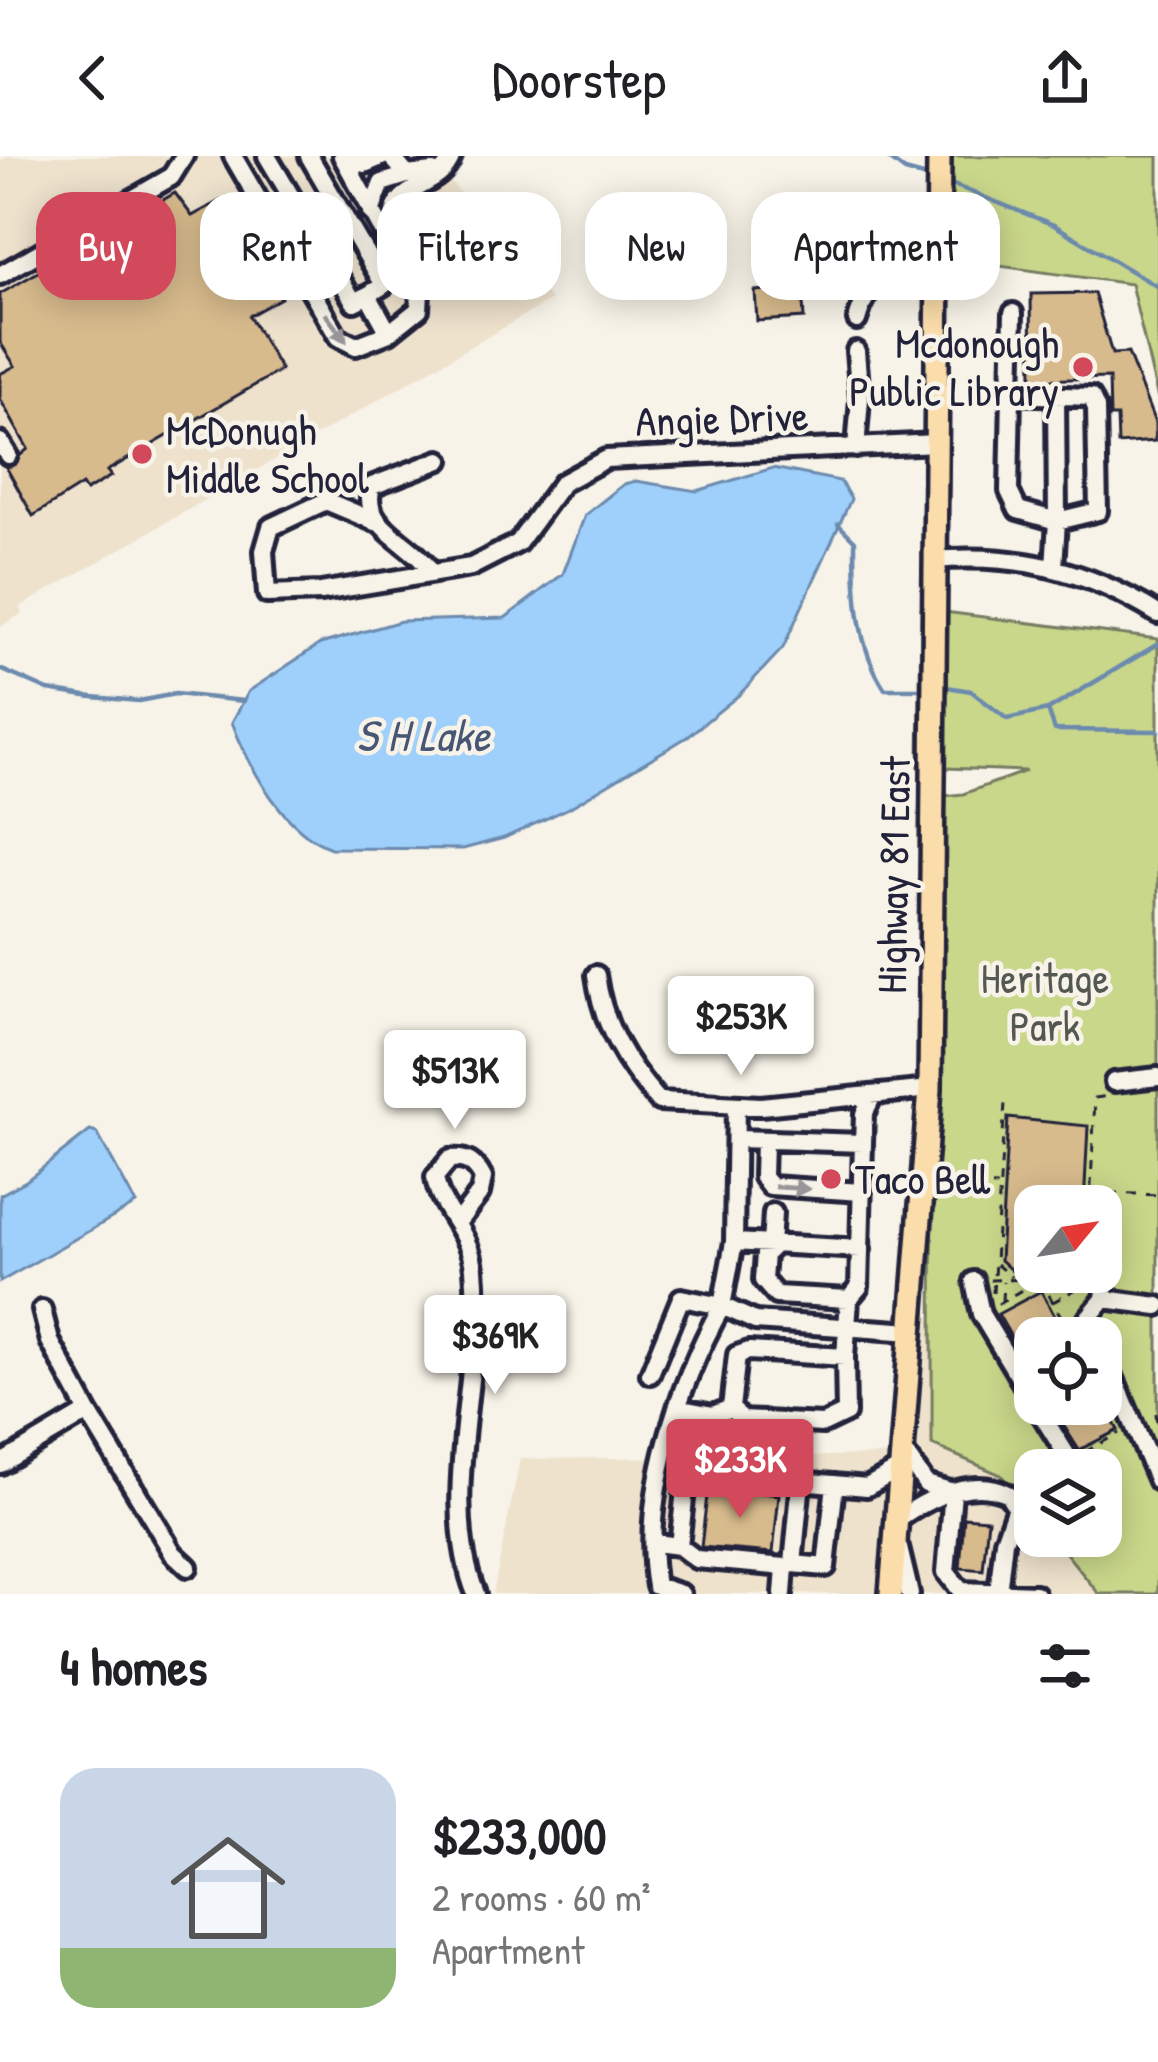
<!DOCTYPE html>
<meta charset="utf-8">
<style>
:root{--surface:#fff;--page:#f2f2f2;--text:#202124;--muted:#757577;--accent:#d1495b}
body{margin:0;font-family:"Patrick Hand",sans-serif;background:var(--page);color:var(--text);height:100vh;display:flex;flex-direction:column;font-size:45px;white-space:nowrap}
*{box-sizing:border-box;margin:0}
p{font-size:39px;color:var(--muted)}
.icon{flex:none;width:66px;height:66px;fill:none;stroke:currentColor;stroke-width:2;stroke-linecap:round;stroke-linejoin:round}
.map{position:relative;height:1438px;overflow:hidden}
.sheet{display:flex;flex-direction:column;background:var(--surface);flex:1}
.sheet>*{flex:none}
.hud{position:absolute;left:36px;top:36px;width:1086px;height:108px;display:flex;gap:24px}
.needle{width:78px;rotate:60deg}
.tools{position:absolute;left:1014px;top:1029px;display:grid;gap:24px}
.tools a{display:grid;place-items:center;width:108px;height:108px;border-radius:24px;background:var(--surface);box-shadow:0 6px 30px #0003;font-size:60px}
.price{position:absolute;translate:-50% -102px;padding:0 27px;border-radius:12px;background:#fff;color:#222;font-size:39px;line-height:78px;filter:drop-shadow(0 3px 6px #0008)}
.price::after{content:'';position:absolute;left:50%;top:72px;width:36px;height:27px;margin-left:-18px;background:inherit;clip-path:polygon(0 0,100% 0,50% 100%)}
.price.current{background:var(--accent);color:#fff}
ul{padding:0;list-style:none}
li{display:flex;align-items:center;gap:36px;height:300px;padding:0 60px}
li span{display:grid;place-items:center;flex:none;width:336px;height:240px;border-radius:36px;color:#555}
li>.icon{margin-inline-start:auto}
span .icon{width:144px;height:144px;fill:#fffc;stroke-width:1}
li b{font-size:51px}
h2{display:flex;justify-content:space-between;align-items:center;height:144px;padding:0 60px;font-size:51px}
.pill{padding:0 42px;border-radius:36px;background:var(--surface);box-shadow:0 6px 30px #0003;font-size:42px;line-height:108px}
.pill.current{background:var(--accent);color:#fff}
header{display:flex;justify-content:space-between;align-items:center;height:156px;padding:0 60px;background:var(--surface);font-size:54px;font-weight:600}
.map>svg:first-child{display:block}
.built{fill:#eee2cd}
.green{fill:#c9d78a;stroke:#767c62;stroke-width:3;fill-rule:evenodd}
.water{fill:#9ed0fb;stroke:#6c8aae;stroke-width:3}
.lines{fill:none;stroke-linecap:round;stroke-linejoin:round}
.stream{stroke:#6c8aae;stroke-width:4.5}
.building{fill:#d8bb8d;stroke:#22223b;stroke-width:3}
.minor-casing{stroke:#22223b;stroke-width:26}
.major-casing{stroke:#22223b;stroke-width:30}
.path{stroke:#22223b;stroke-width:3;stroke-dasharray:9 9;stroke-linecap:butt}
.minor{stroke:#f7f3e8;stroke-width:16}
.major{stroke:#fbddab;stroke-width:21}
.oneway{fill:#97959a}
.poi-dot{fill:#d1495b;stroke:#f7f3e8;stroke-width:4.5}
.labels{text-anchor:middle;stroke-width:9;stroke-linejoin:round;paint-order:stroke}
.poi-label{font-size:42px;fill:#22223b;stroke:#f7f3e8;text-anchor:start}
.street-label{font-size:42px;fill:#22223b;stroke:#f7f3e8}
.park-label{font-size:42px;fill:#545853;stroke:#f7f3e8}
.water-label{font-size:45px;font-style:italic;fill:#475675;stroke:#f7f3e8}
</style>
<header><svg class="icon" aria-label="back" viewBox="0 0 24 24"><path d="M15 5l-7 7 7 7"/></svg>Doorstep<svg class="icon" aria-label="share" viewBox="0 0 24 24"><path d="M12 15V3M7 8l5-5 5 5M5 13v7h14v-7"/></svg></header>
<div class="map">
<svg width="1158" height="1438" viewBox="0 0 1158 1438">
<rect width="100%" height="100%" fill="#f7f3e8"/>
<filter id="ink" filterUnits="userSpaceOnUse"><feTurbulence type="fractalNoise" baseFrequency=".00833" numOctaves="2"/><feDisplacementMap in="SourceGraphic" scale="24" xChannelSelector="R" yChannelSelector="G"/><feConvolveMatrix kernelMatrix="1 2 1 2 8 2 1 2 1" color-interpolation-filters="sRGB"/></filter>
<g filter="url(#ink)">
<path class="built" d="M8,0H436L444,18L551,144L20,451L23,457L0,471V5Z
M911,1134L1039,1314L1035,1380H1086L1128,1438H493L520,1303L908,1299Z"/>
<path class="green" d="M929,0H1158V243L1131,128L926,100Z
M921,453L1158,483V1438H1099L1052,1380H1101V1314H1035V1360L1001,1319L932,1289L933,641L963,638L1026,615L919,611ZM1035,1050H1101V1116H1035ZM1035,1182H1101V1248H1035Z"/>
<path class="water" d="M773,312L840,325L851,343L783,492L739,539L687,581L569,652L504,682L463,693L331,692C284,676 249,611 232,566L249,535L320,488L401,465L505,462L563,418L585,359L624,328L636,325L697,335Z
M90,975L97,977L136,1048L0,1126V1039L26,1025Z"/>
<g class="lines">
<path class="stream" d="M885,0L905,15L927,21
M951,28L1054,69L1158,131
M838,368L855,385C855,437 856,489 885,533H918
M0,513L48,534L92,541L139,545L175,538L244,545
M947,531L971,535L1007,563L1048,554L1158,488
M1048,554L1055,574L1158,575"/>
</g>
<path class="building" d="M175,37L192,60L227,41L255,88L264,80L270,90L256,98L281,142L249,160L281,214L107,315L111,320L86,335L82,329L33,360L6,311L28,293L0,243V218L15,210L0,186V138Z
M802,132L804,162L757,165L755,135Z
M1094,137L1112,198L1128,197L1155,267V285L1118,288L1117,261H1110L1109,222L1032,224L1031,138Z
M1008,962L1088,970L1084,1050H1035V1114L1012,1115L1000,1104Z
M1041,1135L1067,1182H1035V1223L998,1158Z
M1050,1248H1104L1118,1274L1079,1294Z
M708,1331L779,1339L773,1397L701,1391Z
M964,1361L988,1363L983,1414L960,1412Z"/>
<g class="lines">
<g class="minor-casing">
<path id="minor" d="M233,0L338,181L356,190L389,177L419,153L420,136L393,65C395,25 439,36 452,0
M267,0L354,146L368,139L389,177
M309,0L384,129L368,139
M342,0L398,103
M345,0L365,8L384,0
M391,0L407,19L433,16
M371,56L382,27L407,19
M0,119L171,21L184,0
M857,164C868,125 897,95 938,93
M1011,238L1013,157
M0,286L8,299
M856,292L860,243L856,195
M376,366L326,345L271,371L264,395L267,438L321,436L471,411L518,387L562,327L606,303L937,287
M934,404C1016,397 1088,414 1158,458
M1054,411L1057,365L1098,355L1096,252L1091,241L1011,238L1009,335L1018,354L1057,365L1056,240
M430,415C412,384 359,372 372,330L440,304
M596,819C603,870 625,907 659,945L761,950L930,933
M1114,926L1158,921
M736,949L734,1086L722,1150L755,1165L913,1176
M738,983L863,987L864,958L873,939
M764,984L763,1021L770,1030L862,1036
M460,1063L480,1037L483,1022C475,1007 467,1001 450,1003L435,1021C439,1054 470,1074 474,1113C484,1215 437,1342 476,1438
M734,1086L861,1093
M771,1089L773,1057
M774,1089L765,1098L763,1124L776,1139L849,1143
M974,1125L981,1158L1035,1248
M1104,1143L1158,1150
M42,1154L50,1185L88,1256
M1097,1182L1088,1162L1104,1143L1105,1132
M1101,1192L1158,1325
M749,1195L845,1201L846,1257L823,1268L742,1264L731,1252L737,1199Z
M845,1201L849,1143L859,1131L863,987
M650,1218L681,1142L722,1150C679,1227 640,1342 656,1430L681,1438
M1035,1248L1076,1314
M677,1252L713,1259L731,1252
M906,1299L926,1328L953,1336
M0,1308L88,1256L173,1397L188,1411
M953,1336L946,1416L961,1435L1035,1438
M1101,1353L1105,1359
M899,1363C929,1342 972,1319 1008,1338L1016,1351L1004,1385L998,1437
M655,1387L679,1390L696,1403L785,1411L783,1438
M679,1390L687,1315L867,1331L904,1310
M899,1392L910,1438
M793,1408L826,1411L835,1328
M785,1411L793,1408L801,1325"/>
</g>
<g class="major-casing">
<path id="major" d="M891,1438L930,933L939,0"/>
</g>
<path class="path" d="M974,1029L997,1030
M1092,1036L1158,1039
M1090,1050L1095,942L1110,940
M996,1108L1011,1121
M990,1124L1040,1123L993,1151
M1052,1124L1061,1141
M993,1137L1005,947
M1002,1145L1003,1126
M1053,1146L1085,1128V1120L1040,1123L1073,1182
M1156,1257L1158,1281
M1085,1296L1119,1277"/>
<use href="#minor" class="minor"/>
<use href="#major" class="major"/>
</g>
<defs><path id="oneway-solid" d="M-6-.8H1V-3.2L6.5 0L1 3.2V.8H-6Z" transform="scale(3)"/></defs>
<g class="oneway">
<use href="#oneway-solid" transform="translate(336 172) rotate(53)"/>
<use href="#oneway-solid" transform="translate(792 1032) rotate(4)"/>
</g>
</g>
<g class="poi-dot">
<circle cx="1083" cy="211" r="12"/>
<circle cx="142" cy="298" r="12"/>
<circle cx="831" cy="1023" r="12"/>
</g>
<g class="labels">
<g class="poi-label">
<text x="1059" y="202" text-anchor="end">Mcdonough<tspan x="1059" dy="48">Public Library</tspan></text>
<text x="166" y="289">McDonugh<tspan x="166" dy="48">Middle School</tspan></text>
<text x="855" y="1038">Taco Bell</text>
</g>
<g class="street-label">
<text transform="translate(722 262) rotate(-2)" y="15">Angie Drive</text>
<text transform="translate(893 719) rotate(-89)" y="15">Highway 81 East</text>
</g>
<g class="park-label">
<text x="1045" y="837">Heritage<tspan x="1045" dy="48">Park</tspan></text>
</g>
<g class="water-label">
<text x="423" y="595">S H Lake</text>
</g>
</g>
</svg>
<div class="tools">
<a><svg class="needle" viewBox="-14 -14 28 28"><path d="M0-13l5 13h-10z" fill="#e53935"/><path d="M0 13l5-13h-10z" fill="#757577"/></svg></a>
<a><svg class="icon" aria-label="locate" viewBox="0 0 24 24"><circle cx="12" cy="12" r="6"/><path d="M12 2v4M12 18v4M2 12h4M18 12h4"/></svg></a>
<a><svg class="icon" aria-label="layers" viewBox="0 0 24 24"><path d="M12 4l9 5-9 5-9-5zM3 14l9 5 9-5"/></svg></a>
</div>
<b class="price" style="left:741px;top:922px">$253K</b>
<b class="price" style="left:455px;top:976px">$513K</b>
<b class="price" style="left:495px;top:1241px">$369K</b>
<b class="price current" style="left:740px;top:1365px">$233K</b>
<div class="hud">
<a class="pill current">Buy</a>
<a class="pill">Rent</a>
<a class="pill">Filters</a>
<a class="pill">New</a>
<a class="pill">Apartment</a>
</div>
</div>
<section class="sheet">
<h2>4 homes<svg class="icon" aria-label="filters" viewBox="0 0 24 24"><path d="M4 7h16M4 17h16"/><circle cx="9" cy="7" r="2"/><circle cx="15" cy="17" r="2"/></svg></h2>
<ul>
<li><span style="background:linear-gradient(#c9d6e8 75%,#8fb573 0)"><svg class="icon" aria-label="home" viewBox="0 0 24 24"><path d="M3 11l9-7 9 7M6 9v11h12V9"/></svg></span><div><b>$233,000</b><p>2 rooms · 60 m²</p><p>Apartment</p></div></li>
</ul>
</section>
